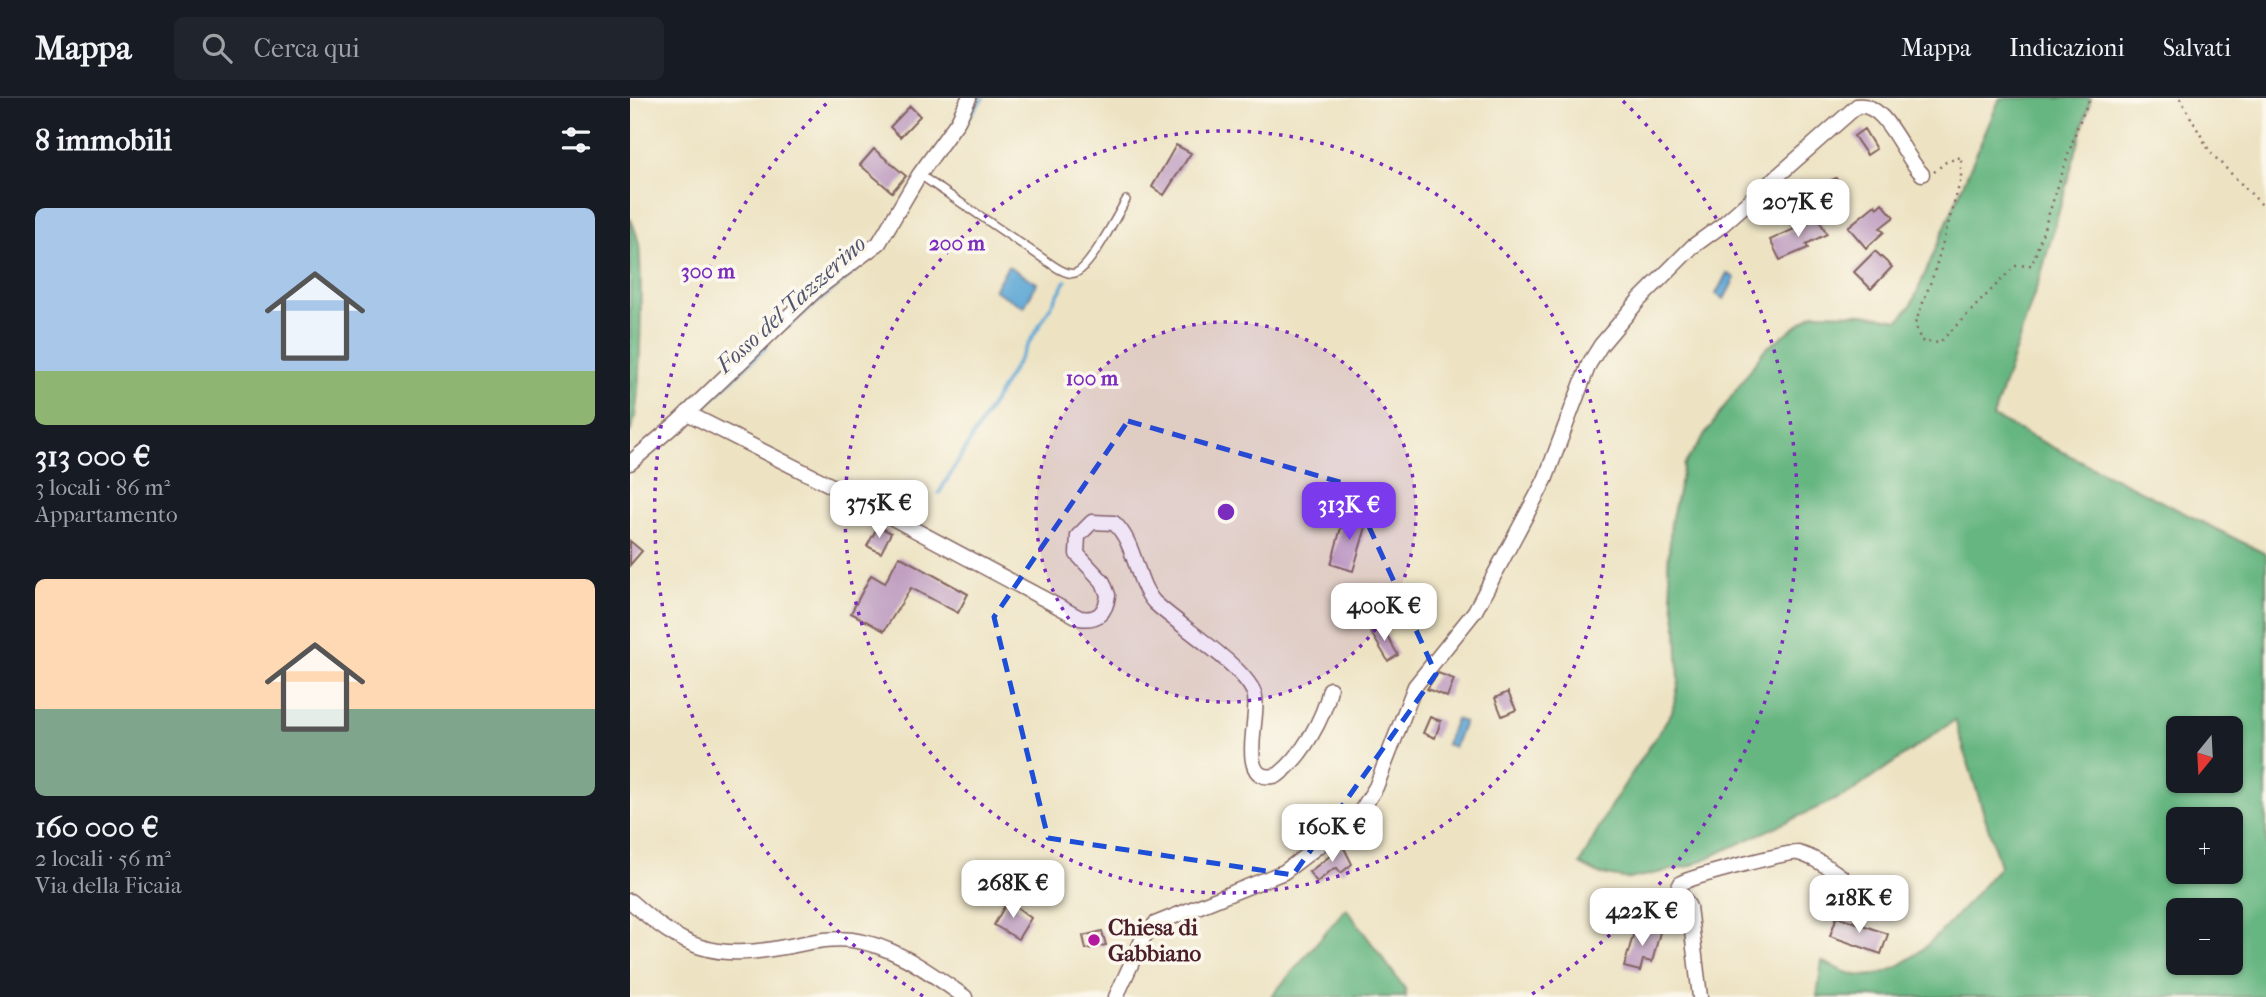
<!DOCTYPE html>
<html lang="it">
<meta charset="utf-8">
<style>
:root{--surface:#171b24;--page:#20242c;--text:#f1f3f6;--muted:#9ea1a6;--line:#363941;--accent:#7c3aed}
body{margin:0;font-family:"IM FELL French Canon",serif;background:var(--page);color:var(--text);height:100vh;display:flex;flex-direction:column;font-size:26px;white-space:nowrap}
*{box-sizing:border-box;margin:0}
p{font-size:23px;color:var(--muted)}
.icon{flex:none;width:38px;height:38px;fill:none;stroke:currentColor;stroke-width:2;stroke-linecap:round;stroke-linejoin:round}
.map{position:relative;flex:1;overflow:hidden}
.side{display:flex;flex-direction:column;background:var(--surface);width:630px}
.side>*{flex:none}
.needle{width:46px;rotate:198deg}
.buttons{position:absolute;left:1536px;top:618px;display:grid;gap:14px}
.buttons a{display:grid;place-items:center;width:77px;height:77px;border-radius:10px;background:var(--surface);box-shadow:0 2px 5px #0004;font-size:35px}
.price{position:absolute;translate:-50% -60px;padding:0 16px;border-radius:14px;background:#fff;color:#222;font-size:23px;line-height:46px;filter:drop-shadow(0 2px 4px #0008)}
.price::after{content:'';position:absolute;left:50%;top:42px;width:21px;height:16px;margin-left:-10px;background:inherit;clip-path:polygon(0 0,100% 0,50% 100%)}
.price.active{background:var(--accent);color:#fff}
ul{padding:0;list-style:none}
li{display:grid;align-content:center;gap:14px;height:371px;padding:0 35px}
li span{display:grid;place-items:center;height:217px;border-radius:10px;color:#555}
li>.icon{margin-inline-start:auto}
span .icon{width:126px;height:126px;fill:#fffc;stroke-width:1}
li b{font-size:30px}
h2{display:flex;justify-content:space-between;align-items:center;height:84px;padding:0 35px;font-size:30px}
header{display:flex;align-items:center;gap:42px;box-sizing:border-box;height:98px;padding:0 35px;background:var(--surface);border-bottom:2px solid var(--line)}
header strong{font-size:33px}
nav{display:flex;gap:38px;margin-inline-start:auto;font-size:24px}
.search{width:490px;height:63px;background:var(--page);display:flex;align-items:center;gap:18px;box-sizing:border-box;padding:0 24px;border-radius:10px;color:var(--muted);font-size:26px}
main{display:flex;flex:1;min-height:0}
.map>svg:first-child{display:block}
.forest{fill:#66b681;stroke:#586a56;stroke-width:2;fill-rule:evenodd}
.water{fill:#5da7d5;stroke:#546380;stroke-width:2}
.lines{fill:none;stroke-linecap:round;stroke-linejoin:round}
.stream{stroke:#5da7d5;stroke-width:3.5}
.building{fill:#bf9ec1}
.lane-casing{stroke:#836460;stroke-width:10}
.street-casing{stroke:#836460;stroke-width:17}
.path{stroke:#836460;stroke-width:2.5;stroke-dasharray:2 5;stroke-linecap:butt}
.lane{stroke:#fff;stroke-width:7}
.street{stroke:#fff;stroke-width:14}
.marked{fill:none;stroke:#1d4ed8;stroke-width:5;stroke-dasharray:14 9;stroke-linejoin:round}
.ring{fill:none;stroke:#7b2cbf;stroke-width:3.5;stroke-dasharray:3.5 7}
.poi-dot{fill:#b5179e;stroke:#fbf7ec;stroke-width:2.5}
.labels{text-anchor:middle;stroke-width:7;stroke-linejoin:round;paint-order:stroke}
.poi-label{font-size:23px;font-weight:bold;fill:#4a1f2b;stroke:#fbf7ec;text-anchor:start}
.water-label{font-size:24px;font-style:italic;fill:#52556f;stroke:#fbf7ec}
.centre{fill:#7b2cbf;stroke:#fbf7ec;stroke-width:3.5}
.ring-label{font-size:21px;text-anchor:middle;font-weight:bold;fill:#7b2cbf;stroke:#fbf7ec;stroke-width:7;stroke-linejoin:round;paint-order:stroke}
</style>
<header>
<strong>Mappa</strong>
<div class="search"><svg class="icon" aria-label="search" viewBox="0 0 24 24"><circle cx="10" cy="10" r="6"/><path d="M15 15l6 6"/></svg>Cerca qui</div>
<nav><a>Mappa</a><a>Indicazioni</a><a>Salvati</a></nav>
</header>
<main>
<section class="side">
<h2>8 immobili<svg class="icon" aria-label="filters" viewBox="0 0 24 24"><path d="M4 7h16M4 17h16"/><circle cx="9" cy="7" r="2"/><circle cx="15" cy="17" r="2"/></svg></h2>
<ul>
<li><span style="background:linear-gradient(#a9c7e8 75%,#8fb573 0)"><svg class="icon" aria-label="home" viewBox="0 0 24 24"><path d="M3 11l9-7 9 7M6 9v11h12V9"/></svg></span><div><b>313 000 €</b><p>3 locali · 86 m²</p><p>Appartamento</p></div></li>
<li><span style="background:linear-gradient(#ffd9b3 60%,#7fa58c 0)"><svg class="icon" aria-label="home" viewBox="0 0 24 24"><path d="M3 11l9-7 9 7M6 9v11h12V9"/></svg></span><div><b>160 000 €</b><p>2 locali · 56 m²</p><p>Via della Ficaia</p></div></li>
</ul>
</section>
<div class="map">
<svg width="1636" height="899" viewBox="0 0 1636 899">
<rect width="100%" height="100%" fill="#fbf7ec"/>
<filter id="ink" filterUnits="userSpaceOnUse"><feTurbulence type="fractalNoise" baseFrequency=".0143" numOctaves="2"/><feDisplacementMap in="SourceGraphic" scale="14" xChannelSelector="R" yChannelSelector="G"/><feConvolveMatrix kernelMatrix="1 2 1 2 8 2 1 2 1" color-interpolation-filters="sRGB"/></filter>
<filter id="wash" filterUnits="userSpaceOnUse"><feTurbulence type="fractalNoise" baseFrequency=".00686" numOctaves="4" result="noise"/><feDisplacementMap in="SourceGraphic" scale="28" xChannelSelector="R" yChannelSelector="G"/><feGaussianBlur stdDeviation="1.57" result="paint"/><feColorMatrix in="noise" values="0 0 0 0 0 0 0 0 0 0 0 0 0 0 0 0 0 1.4 0 .05"/><feComposite in="paint" operator="in"/></filter>
<g filter="url(#wash)">
<rect width="100%" height="100%" fill="#ede3c3"/>
<path class="forest" d="M1370,0H1461L1412,173L1363,319L1636,456V899H1187L1192,863C1204,869 1218,877 1233,878C1284,879 1338,803 1370,768L1325,622L1220,695L1060,768L999,781L969,776L950,766L980,709L1042,614L1049,584L1047,530L1038,468L1041,424L1054,367L1134,252L1184,215L1235,216L1269,222L1282,206ZM1601,630V682H1549V630ZM1601,721V774H1549V721ZM1601,812V864H1549V812Z
M0,120C4,128 7,137 9,146C12,170 12,322 0,334Z
M716,810L775,891L776,899H641Z"/>
<path class="water" d="M378,168L407,185L394,209L364,192Z
M1097,175L1105,180L1094,201L1086,196Z
M826,621L834,624L824,649L816,646Z"/>
<g class="lines">
<path class="stream" d="M333,27L353,0
M157,230L250,152
M76,307L136,249
M309,395L436,183"/>
</g>
<g id="blocks">
<path class="building" d="M280,8L290,18L270,39L260,29Z
M1234,31L1246,51L1237,57L1224,38Z
M546,47L561,55L534,97L522,89Z
M244,51L276,78L262,94L230,67Z
M1206,80L1216,95L1185,113L1175,95Z
M1252,105L1264,119L1250,130L1254,134L1236,150L1218,129L1245,107L1247,110Z
M1188,120L1197,136L1176,146L1178,150L1150,162L1140,142Z
M1245,153L1262,169L1241,191L1224,174Z
M715,415L738,422L723,473L701,466Z
M248,428L261,435L251,455L237,448Z
M0,443L12,453L0,467Z
M269,458L338,496L328,515L281,490L254,533L221,515L241,477L255,485Z
M751,527L768,557L758,563L740,533Z
M808,575L824,581L817,599L797,591Z
M878,594L886,612L872,618L865,600Z
M800,619L811,623L805,640L793,635Z
M713,748L722,766L711,775L707,770L703,771L687,784L679,774Z
M378,802L401,820L388,841L364,827Z
M1207,818L1258,836L1251,856L1200,838Z
M1006,827L1030,834L1022,864L1013,862L1010,873L994,869Z
M472,833L476,847L456,851L453,838Z"/>
</g>
</g>
<g filter="url(#ink)">
<use href="#blocks" fill-opacity="0" stroke="#836460" stroke-width="2"/>
<g class="lines">
<g class="lane-casing">
<path id="lane" d="M290,77L424,168C430,172 438,177 445,175C460,171 487,117 496,102"/>
</g>
<g class="street-casing">
<path id="street" d="M57,315L208,391L450,520C468,523 476,514 478,497L473,484L447,456L448,438L462,424L484,425C506,445 505,482 524,504C548,527 613,567 624,595C632,615 603,690 648,677C672,659 694,620 700,591
M0,365L48,324L187,191L249,145L289,77L328,23L339,0
M0,803C53,850 83,863 154,849C177,845 199,839 222,842C266,848 300,875 335,899
M486,899L513,840L525,826L654,774L728,718L746,689L785,588L845,513L915,382L959,266L971,247L1009,202L1062,149L1091,128L1227,8C1256,3 1272,57 1292,76
M1070,899L1059,809L1048,791L1051,785C1062,779 1159,753 1168,755C1184,759 1199,770 1212,779"/>
</g>
<path class="path" d="M1550,0L1580,54L1636,111
M1304,74L1316,64L1331,59V81L1304,175L1285,226L1291,243L1309,245L1385,168L1402,167L1448,27L1460,0"/>
<use href="#lane" class="lane"/>
<use href="#street" class="street"/>
</g>
</g>
<path class="marked" d="M498,323L720,387L806,576L663,777L418,740L364,519Z"/>
<circle cx="596" cy="414" r="190" fill="#7b2cbf" fill-opacity=".12"/>
<g class="ring">
<circle cx="596" cy="414" r="190"/>
<circle cx="596" cy="414" r="381"/>
<path d="M293 898A571 571 0 0 1 199 3M993 3A571 571 0 0 1 899 898"/>
</g>
<circle class="poi-dot" cx="464" cy="842" r="7"/>
<g class="labels">
<g class="poi-label">
<text x="478" y="837">Chiesa di<tspan x="478" dy="26">Gabbiano</tspan></text>
</g>
<g class="water-label">
<text transform="translate(161 206) rotate(-42)" y="8">Fosso del Tazzerino</text>
</g>
</g>
<circle cx="596" cy="414" r="10" class="centre"/>
<g class="ring-label">
<text x="327" y="152">200 m</text>
<text x="78" y="180">300 m</text>
<text x="462" y="287">100 m</text>
</g>
</svg>
<div class="buttons">
<a><svg class="needle" viewBox="-14 -14 28 28"><path d="M0-13l5 13h-10z" fill="#e53935"/><path d="M0 13l5-13h-10z" fill="#9ea1a6"/></svg></a>
<a>+</a>
<a>−</a>
</div>
<b class="price" style="left:1168px;top:141px">207K €</b>
<b class="price" style="left:249px;top:442px">375K €</b>
<b class="price active" style="left:719px;top:444px">313K €</b>
<b class="price" style="left:754px;top:545px">400K €</b>
<b class="price" style="left:702px;top:766px">160K €</b>
<b class="price" style="left:383px;top:822px">268K €</b>
<b class="price" style="left:1229px;top:837px">218K €</b>
<b class="price" style="left:1012px;top:850px">422K €</b>
</div>
</main>
